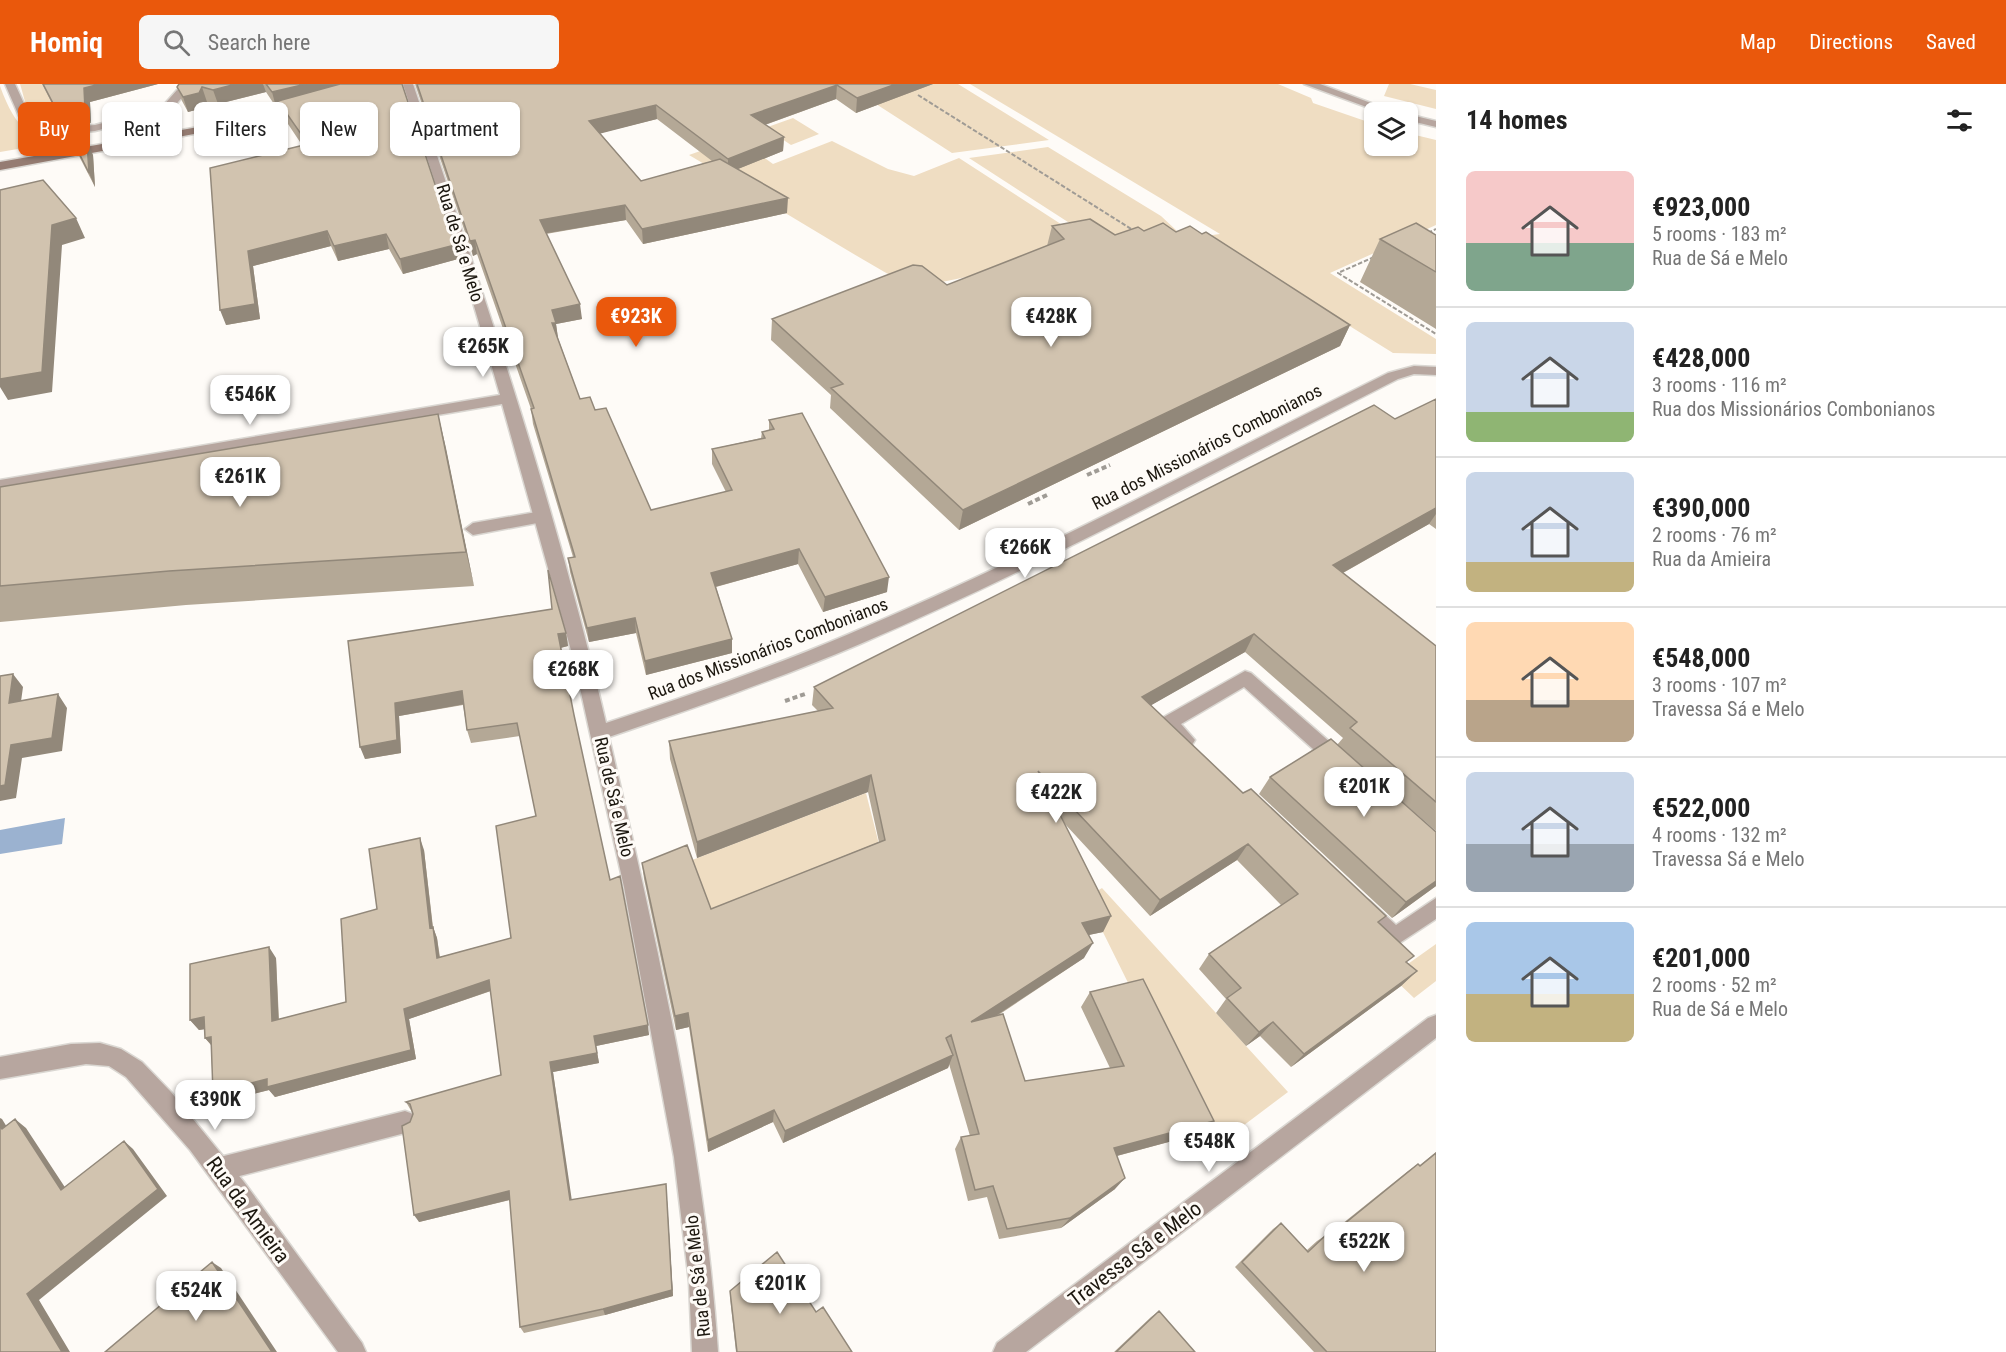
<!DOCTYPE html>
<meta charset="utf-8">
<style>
:root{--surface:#fff;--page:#f6f6f6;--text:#222;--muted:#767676;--line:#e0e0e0;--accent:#ea580c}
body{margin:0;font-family:"Roboto Condensed",sans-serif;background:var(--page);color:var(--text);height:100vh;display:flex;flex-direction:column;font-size:22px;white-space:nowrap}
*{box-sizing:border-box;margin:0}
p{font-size:20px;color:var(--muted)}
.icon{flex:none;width:33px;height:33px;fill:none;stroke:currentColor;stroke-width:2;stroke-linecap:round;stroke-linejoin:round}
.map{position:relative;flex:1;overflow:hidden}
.drawer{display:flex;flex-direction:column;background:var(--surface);width:570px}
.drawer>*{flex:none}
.guide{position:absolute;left:18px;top:18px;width:570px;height:54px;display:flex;gap:12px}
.tools{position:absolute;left:1364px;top:18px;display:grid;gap:12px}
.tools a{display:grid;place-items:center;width:54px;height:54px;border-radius:9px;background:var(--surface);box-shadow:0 2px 4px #0004;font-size:30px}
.price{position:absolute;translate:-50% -51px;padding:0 14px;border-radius:12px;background:#fff;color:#222;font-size:20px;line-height:39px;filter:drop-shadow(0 2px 3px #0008)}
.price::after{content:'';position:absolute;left:50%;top:36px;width:18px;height:14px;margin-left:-9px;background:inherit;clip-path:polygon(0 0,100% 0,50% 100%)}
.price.on{background:var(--accent);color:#fff}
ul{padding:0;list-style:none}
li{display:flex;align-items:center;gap:18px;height:150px;padding:0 30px}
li+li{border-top:2px solid var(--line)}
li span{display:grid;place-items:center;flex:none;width:168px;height:120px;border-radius:9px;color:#555}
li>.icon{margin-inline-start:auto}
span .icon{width:72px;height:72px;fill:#fffc;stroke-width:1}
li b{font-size:26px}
h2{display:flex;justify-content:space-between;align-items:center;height:72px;padding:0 30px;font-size:26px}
.pill{padding:0 21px;border-radius:9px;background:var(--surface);box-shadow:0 2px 4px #0004;font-size:21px;line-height:54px}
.pill.on{background:var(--accent);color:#fff}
header{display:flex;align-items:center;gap:36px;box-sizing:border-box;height:84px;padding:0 30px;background:var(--accent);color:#fff}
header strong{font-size:28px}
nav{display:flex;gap:33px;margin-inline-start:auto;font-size:21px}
.search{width:420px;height:54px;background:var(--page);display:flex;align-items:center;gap:15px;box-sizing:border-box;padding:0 21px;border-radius:9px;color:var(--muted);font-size:22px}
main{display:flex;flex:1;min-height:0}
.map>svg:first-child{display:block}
.green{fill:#efddc2}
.water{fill:#9bb2d0}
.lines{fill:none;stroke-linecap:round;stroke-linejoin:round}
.lane-casing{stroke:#dad7d2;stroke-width:3}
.street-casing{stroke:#dad7d2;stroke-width:3}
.secondary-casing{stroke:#dad7d2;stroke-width:3}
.path-far1{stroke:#9f9b95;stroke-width:2;stroke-dasharray:4.5 2;stroke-linecap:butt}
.path{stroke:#9f9b95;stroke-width:4;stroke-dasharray:5 3;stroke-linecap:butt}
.lane{fill:#b7a69f;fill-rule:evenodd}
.street{fill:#b7a69f;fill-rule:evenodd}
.secondary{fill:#957c72;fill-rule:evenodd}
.wall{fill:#b4a896;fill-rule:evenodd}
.shaded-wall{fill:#92887a}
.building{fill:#d1c3af;stroke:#92887a;stroke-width:1.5}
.labels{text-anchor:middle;stroke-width:6;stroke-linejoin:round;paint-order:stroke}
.street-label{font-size:18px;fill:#1c170f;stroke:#fefbf7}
.near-street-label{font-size:21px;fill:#1c170f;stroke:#fefbf7}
</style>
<header>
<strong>Homiq</strong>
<div class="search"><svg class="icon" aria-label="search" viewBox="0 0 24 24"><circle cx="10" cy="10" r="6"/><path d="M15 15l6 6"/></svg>Search here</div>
<nav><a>Map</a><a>Directions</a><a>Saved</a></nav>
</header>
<main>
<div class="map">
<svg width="1436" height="1268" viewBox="0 0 1436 1268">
<rect width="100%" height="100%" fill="#fefbf7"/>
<path class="green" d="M20,0H42L53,20L71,16L84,41C68,42 39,45 29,28C25,20 23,9 20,0Z
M845,0H958L1049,56L952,69Z
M970,0H1278L1311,14L1313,19L1374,40V62H1407V49L1436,56V141L1330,189L1436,255V270L1393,269L1205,152L1220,150Z
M1389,0H1410L1436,6V25L1384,12Z
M0,2C20,57 35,54 89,53L0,68Z
M793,34L819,50L791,61L779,53L751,64L773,80L832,57L888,85L914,92L959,74L1084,155L1057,174L913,204C837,162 764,115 689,71Z
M1048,63L1161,132L1177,147L1163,152L1139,153L1085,149L969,74Z
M866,709L882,772L669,855L687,778Z
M1102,804L1288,1008L1211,1066L1086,814Z
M1436,860V897L1414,914L1391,892Z"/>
<path class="water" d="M65,734L62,760L0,770V746Z"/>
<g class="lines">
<g class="lane-casing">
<path id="lane" d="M5,0H15L31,35L56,44L95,41L161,24L177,6L187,8L169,28L95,47L55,51L22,39Z
M207,20H215L227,42L225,44H217L205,22Z
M542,427L548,429L550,433L548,437L473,451L465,445L473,439Z
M1245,587L1251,589L1347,673L1349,678L1347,683L1340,686L1333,683L1244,603L1181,640L1195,656L1192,661C1179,666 1165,650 1159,639L1162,634Z
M1363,814L1370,817L1396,841L1436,814V835L1395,862L1388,860L1356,829L1353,823L1356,817Z
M405,1027L413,1030L416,1038L413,1046L405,1049L220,1097L212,1093L208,1085L212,1077L220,1073Z"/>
</g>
<g class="street-casing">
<path id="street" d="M403,0H413C484,211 556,423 606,639C688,612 770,584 849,550C1033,472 1209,378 1388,289L1414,282L1436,283V291L1414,290L1398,295C1220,385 1044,481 860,560C778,595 694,624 609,653C656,855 704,1060 718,1268H692L689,1198L674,1073L624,803L574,577L502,320L0,406V396L500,311L462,181Z
M1304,0H1320L1395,28H1380Z
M1407,30L1436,37V43L1407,36Z
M1436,931V954L1026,1268H993L997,1259L1428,934Z
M100,959L121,965L142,978L171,1008L244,1098L362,1259L366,1268H338L190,1066L126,993L109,982L86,980L0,995V973L71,960Z"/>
</g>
<g class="secondary-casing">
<path id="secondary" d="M303,20L307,21V25L221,45L0,86V78L221,39Z"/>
</g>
<path class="path-far1" d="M918,11L1136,148
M1428,149L1436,145
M1374,173L1338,189L1436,250"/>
<path class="path" d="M1087,391L1110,381
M1028,420L1049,410
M785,617L805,610"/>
<use href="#lane" class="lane"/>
<use href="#street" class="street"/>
<use href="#secondary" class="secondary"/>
</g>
<path class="wall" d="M42,0H158L90,18L91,39L63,41Z
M179,0H402L455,161L458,175L403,190L389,165L338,177L331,162L253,182L260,235L226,241L302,61L282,31L279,22L276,23L266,8L218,20L207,18L203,24L188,28L182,17L177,3Z
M415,0H933L856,29L836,15L765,41L784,53L783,67L738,85L787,129L643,160L626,136L546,150L582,235L556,240L558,254L580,315L595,326L651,426L726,408L712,380V365L761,354L762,348L769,347V336L887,508L823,528L798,480L716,503L732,555V569L646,591L636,549L589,558L570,488L568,474L573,473L533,340L531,325L477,170L473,172ZM657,35L712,77L641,97L600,49Z
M74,59L93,71L95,103L80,74Z
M1052,142L1115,151L1144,147L1176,148L1350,241L1340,262L959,446L830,324L831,311L771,256L772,235L947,201L1047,162Z
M1436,151V245L1360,198L1380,155Z
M1436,315V445L1429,440L1343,489L1436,562V747L1337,661L1343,654L1245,568L1151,621L1380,839L1408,879L1417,887L1401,902L1291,983L1260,952L1246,962L1216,929L1226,915L1199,885L1209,870L1281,821L1237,776L1150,832L1064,739L1111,832L1103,848L1088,851L1084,874L997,932L1025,997L1110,984L1081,923L1090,908L1202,1049L1117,1072L1115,1105L1061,1144L999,1155L987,1113L968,1117L955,1065L961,1053L970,1052L949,980L948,984L783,1059L773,1038L708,1068L689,943L676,946L644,795L642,779L711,825L879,758L868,708L697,774L670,675L669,657L818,627L812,621L814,603L1395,335Z
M438,330L474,502L186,521L0,538V403Z
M566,549L568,562L560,564L574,631L610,796L649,951L596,962L599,979L553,988L571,1116L666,1100L673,1212L605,1231L524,1249L520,1243L510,1116L419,1138L410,1038L413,1030L406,1018L501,991L491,907L409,935L416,975L275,1013L269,1006L222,1018L213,1009L211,961L205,954V945L199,946L190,936L276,874L279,935L346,918L377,825L424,766L433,843L437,854L440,873L511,854L536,732L520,652L471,659L467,646L463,621L399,632L401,669L365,675L348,557Z
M1270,693L1436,802L1392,834L1259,710Z
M1436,1068V1268H1314L1235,1183L1273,1145L1281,1139L1307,1166L1317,1157L1326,1151L1327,1152L1408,1087L1418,1080L1420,1081Z
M730,1207L816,1228L852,1268H736L730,1213Z
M1159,1227L1195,1268H1114L1151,1233Z"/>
<path class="shaded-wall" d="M100,0H158L90,18L91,39L85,25L84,4Z
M236,0H263L266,8L218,20L213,6Z
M306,0H366L278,17L279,22L276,23L272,8Z
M896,0H933L856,29L857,14Z
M837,1L836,15L750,46L751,31Z
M202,3L207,18L203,24L188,28L183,13Z
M656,21L657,35L591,52L589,37Z
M784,53L783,67L728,89V75Z
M87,57L93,71L95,103L89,89Z
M788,114L787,129L643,160L642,145Z
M625,121L626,136L542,150L540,136Z
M76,134L85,154L62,161L52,308L8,316L0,303V295L52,141Z
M327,147L331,162L253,182L260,235L226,241L220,226L248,167Z
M386,150L389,165L338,177L334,162Z
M475,156L477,170L473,172L470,157Z
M455,161L458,175L403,190L400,175Z
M580,220L582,235L556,240L558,254H554L552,226Z
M1350,241L1340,262L959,446L963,426Z
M438,330L446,364L474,502L466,468Z
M1436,424V430L1429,440L1323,500L1333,481Z
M799,465L798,480L711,504V489Z
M889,493L887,508L823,528L825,513Z
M635,534L636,549L589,558L587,544Z
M566,549L568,562L560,564L558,550Z
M1254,550L1245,568L1134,631L1142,613Z
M732,555V569L646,591L645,577Z
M13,590L23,603L19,632L9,619Z
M462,607L465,620L399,632L401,669L365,675L360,663L395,619Z
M58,610L67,624L62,667L22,674L16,714L0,717V702L11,661Z
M871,691L868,708L697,774V758Z
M420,754L424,766L434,855L430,844Z
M1248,760L1237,776L1150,832L1160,816Z
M1436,797V802L1392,834L1406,818Z
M1111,832L1103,848L1075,854L1082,839Z
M433,843L437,854L441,885L437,874Z
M1093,859L1084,874L965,952L971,938Z
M269,863L276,874L279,947L272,937Z
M1417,887L1401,902L1291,983L1304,970Z
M489,896L493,906L409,935L416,975L275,1013L269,1006L222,1018L213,1009L404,925Z
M688,929L689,943L676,946L675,932Z
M204,933L212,944L199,946L190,936Z
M1273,938L1260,952L1246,962L1259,948Z
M648,941L649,951L596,962L599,979L553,988L573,1124L570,1116L550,978L594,952Z
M211,953L214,964L205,954Z
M953,971L948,984L783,1059L785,1047Z
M774,1026L773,1038L708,1068V1056Z
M0,1034L2,1035L13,1053L2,1045L0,1042Z
M15,1035L26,1044L72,1114L61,1106Z
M1214,1037L1202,1049L1105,1075L1114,1064Z
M124,1057L133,1065L167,1112L39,1216L70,1268H62L27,1210Z
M1125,1094L1115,1105L1061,1144L1070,1134Z
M666,1100L673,1212L605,1231L603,1225Z
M509,1107L513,1115L419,1138L414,1131Z
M212,1178L221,1184L277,1268H272Z"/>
<path class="building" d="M43,0H100L84,4L85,25L57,27Z
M179,0H236L213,6L202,3L199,9L183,13L177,3Z
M266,0H306L272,8Z
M340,0H402L455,161L400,175L386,150L334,162L327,147L248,167L255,220L220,226L210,84L308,60L278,17Z
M417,0H896L857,14L837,1L751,31L784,53L728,75L656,21L589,37L641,97L720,75L788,114L642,145L625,121L540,136L580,220L552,226L556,239H552L580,315L590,313L595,326L606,324L651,426L732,406L712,365L765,354L762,348L774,345L769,336L802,329L889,493L825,513L799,465L711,489L732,555L645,577L635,534L587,544L568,474L575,473L531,325L534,324L475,156L470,157Z
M87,57L89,89L74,59Z
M43,96L76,134L52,141L42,288L0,295V106Z
M1090,135L1115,151L1138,143L1144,147L1163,139L1176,148L1190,142L1202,150L1206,148L1350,241L963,426L831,304L843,300L772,235L913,181L922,182L947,201L1064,155L1052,142Z
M1416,139L1436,151V188L1380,155Z
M1436,315V424L1333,481L1436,562V718L1350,644L1357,638L1254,550L1142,613L1243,709L1251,705L1386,832L1378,838L1414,872L1406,878L1417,887L1304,970L1273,938L1259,948L1227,914L1241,904L1209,870L1298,810L1248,760L1160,816L1038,687L1111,832L1082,839L1093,859L971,938L1003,930L1025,997L1124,982L1090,908L1143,895L1214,1037L1114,1064L1125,1094L1070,1134L1007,1145L993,1102L975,1106L961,1053L979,1050L951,951L946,954L953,971L785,1047L774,1026L708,1056L688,929L675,932L642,779L687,761L711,825L885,756L871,691L697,758L669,657L833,624L814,603L1374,321L1395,335Z
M438,330L466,468L169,487L0,502V403Z
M548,486L566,549L558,550L574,631L610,796L620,792L648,941L594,952L597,969L550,978L570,1116L666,1100L672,1206L603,1225L520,1243L509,1107L414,1131L402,1042L410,1038L413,1030L410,1020L406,1018L501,991L489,896L404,925L411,966L267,1003V995L213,1009L211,953L205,954L204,933L190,936V880L269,863L272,937L346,918L341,835L377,825L369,765L420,754L430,844L433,843L437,874L511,854L496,742L536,732L517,639L467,646L462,607L395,619L397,656L360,663L348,557L552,525Z
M13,590L9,619L58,610L52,654L11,661L5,701L0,702V592Z
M1331,655L1436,748V797L1406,818L1270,693Z
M15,1035L61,1106L124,1057L158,1105L27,1210L62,1268H0V1042L2,1045Z
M1436,1069V1268H1327L1242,1178L1281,1139L1308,1168L1326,1151L1328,1153L1418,1080L1420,1082Z
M777,1168L816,1228L823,1223L852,1268H737L730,1207Z
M212,1178L272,1268H105Z
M1159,1227L1195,1268H1116Z"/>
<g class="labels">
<g class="street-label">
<text transform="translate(460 159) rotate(73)" y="6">Rua de Sá e Melo</text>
<text transform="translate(1207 363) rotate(-27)" y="6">Rua dos Missionários Combonianos</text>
<text transform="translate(768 565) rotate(-21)" y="6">Rua dos Missionários Combonianos</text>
<text transform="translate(614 713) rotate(77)" y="6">Rua de Sá e Melo</text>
<text transform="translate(698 1192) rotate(-96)" y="6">Rua de Sá e Melo</text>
</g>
<g class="near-street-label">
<text transform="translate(248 1126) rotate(54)" y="7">Rua da Amieira</text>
<text transform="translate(1135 1170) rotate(-37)" y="7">Travessa Sá e Melo</text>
</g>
</g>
</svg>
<div class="tools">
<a><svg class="icon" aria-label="layers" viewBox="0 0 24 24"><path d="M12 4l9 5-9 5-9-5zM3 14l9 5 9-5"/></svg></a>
</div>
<b class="price on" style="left:636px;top:264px">€923K</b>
<b class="price" style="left:1051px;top:264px">€428K</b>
<b class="price" style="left:483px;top:294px">€265K</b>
<b class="price" style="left:250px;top:342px">€546K</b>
<b class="price" style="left:240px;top:424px">€261K</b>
<b class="price" style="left:1025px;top:495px">€266K</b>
<b class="price" style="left:573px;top:617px">€268K</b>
<b class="price" style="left:1364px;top:734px">€201K</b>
<b class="price" style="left:1056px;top:740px">€422K</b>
<b class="price" style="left:215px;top:1047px">€390K</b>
<b class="price" style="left:1209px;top:1089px">€548K</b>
<b class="price" style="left:1364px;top:1189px">€522K</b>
<b class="price" style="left:780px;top:1231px">€201K</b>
<b class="price" style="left:196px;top:1238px">€524K</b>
<div class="guide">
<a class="pill on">Buy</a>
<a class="pill">Rent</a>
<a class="pill">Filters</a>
<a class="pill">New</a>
<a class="pill">Apartment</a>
</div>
</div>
<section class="drawer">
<h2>14 homes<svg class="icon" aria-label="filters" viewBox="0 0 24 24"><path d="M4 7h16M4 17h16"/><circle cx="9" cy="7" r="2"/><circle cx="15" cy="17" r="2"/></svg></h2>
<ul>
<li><span style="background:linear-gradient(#f6c9c9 60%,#7fa58c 0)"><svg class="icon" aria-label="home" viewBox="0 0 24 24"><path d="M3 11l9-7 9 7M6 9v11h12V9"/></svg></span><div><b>€923,000</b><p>5 rooms · 183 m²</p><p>Rua de Sá e Melo</p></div></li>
<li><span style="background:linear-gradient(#c9d6e8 75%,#8fb573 0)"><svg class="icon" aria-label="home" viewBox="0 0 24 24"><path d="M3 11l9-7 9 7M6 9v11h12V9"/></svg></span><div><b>€428,000</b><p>3 rooms · 116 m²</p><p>Rua dos Missionários Combonianos</p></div></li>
<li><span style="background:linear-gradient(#c9d6e8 75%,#c2b280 0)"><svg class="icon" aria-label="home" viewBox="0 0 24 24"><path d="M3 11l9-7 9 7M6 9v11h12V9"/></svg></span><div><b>€390,000</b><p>2 rooms · 76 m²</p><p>Rua da Amieira</p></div></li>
<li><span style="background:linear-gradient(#ffd9b3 65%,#b9a48a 0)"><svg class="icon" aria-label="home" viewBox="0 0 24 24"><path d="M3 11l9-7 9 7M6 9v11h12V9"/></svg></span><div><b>€548,000</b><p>3 rooms · 107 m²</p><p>Travessa Sá e Melo</p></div></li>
<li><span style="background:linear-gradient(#c9d6e8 60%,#9aa5b1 0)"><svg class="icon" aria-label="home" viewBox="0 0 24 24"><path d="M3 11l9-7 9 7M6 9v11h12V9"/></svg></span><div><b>€522,000</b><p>4 rooms · 132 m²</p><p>Travessa Sá e Melo</p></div></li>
<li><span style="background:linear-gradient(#a9c7e8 60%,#c2b280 0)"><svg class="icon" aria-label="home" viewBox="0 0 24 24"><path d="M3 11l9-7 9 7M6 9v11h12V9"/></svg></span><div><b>€201,000</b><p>2 rooms · 52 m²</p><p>Rua de Sá e Melo</p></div></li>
</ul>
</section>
</main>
